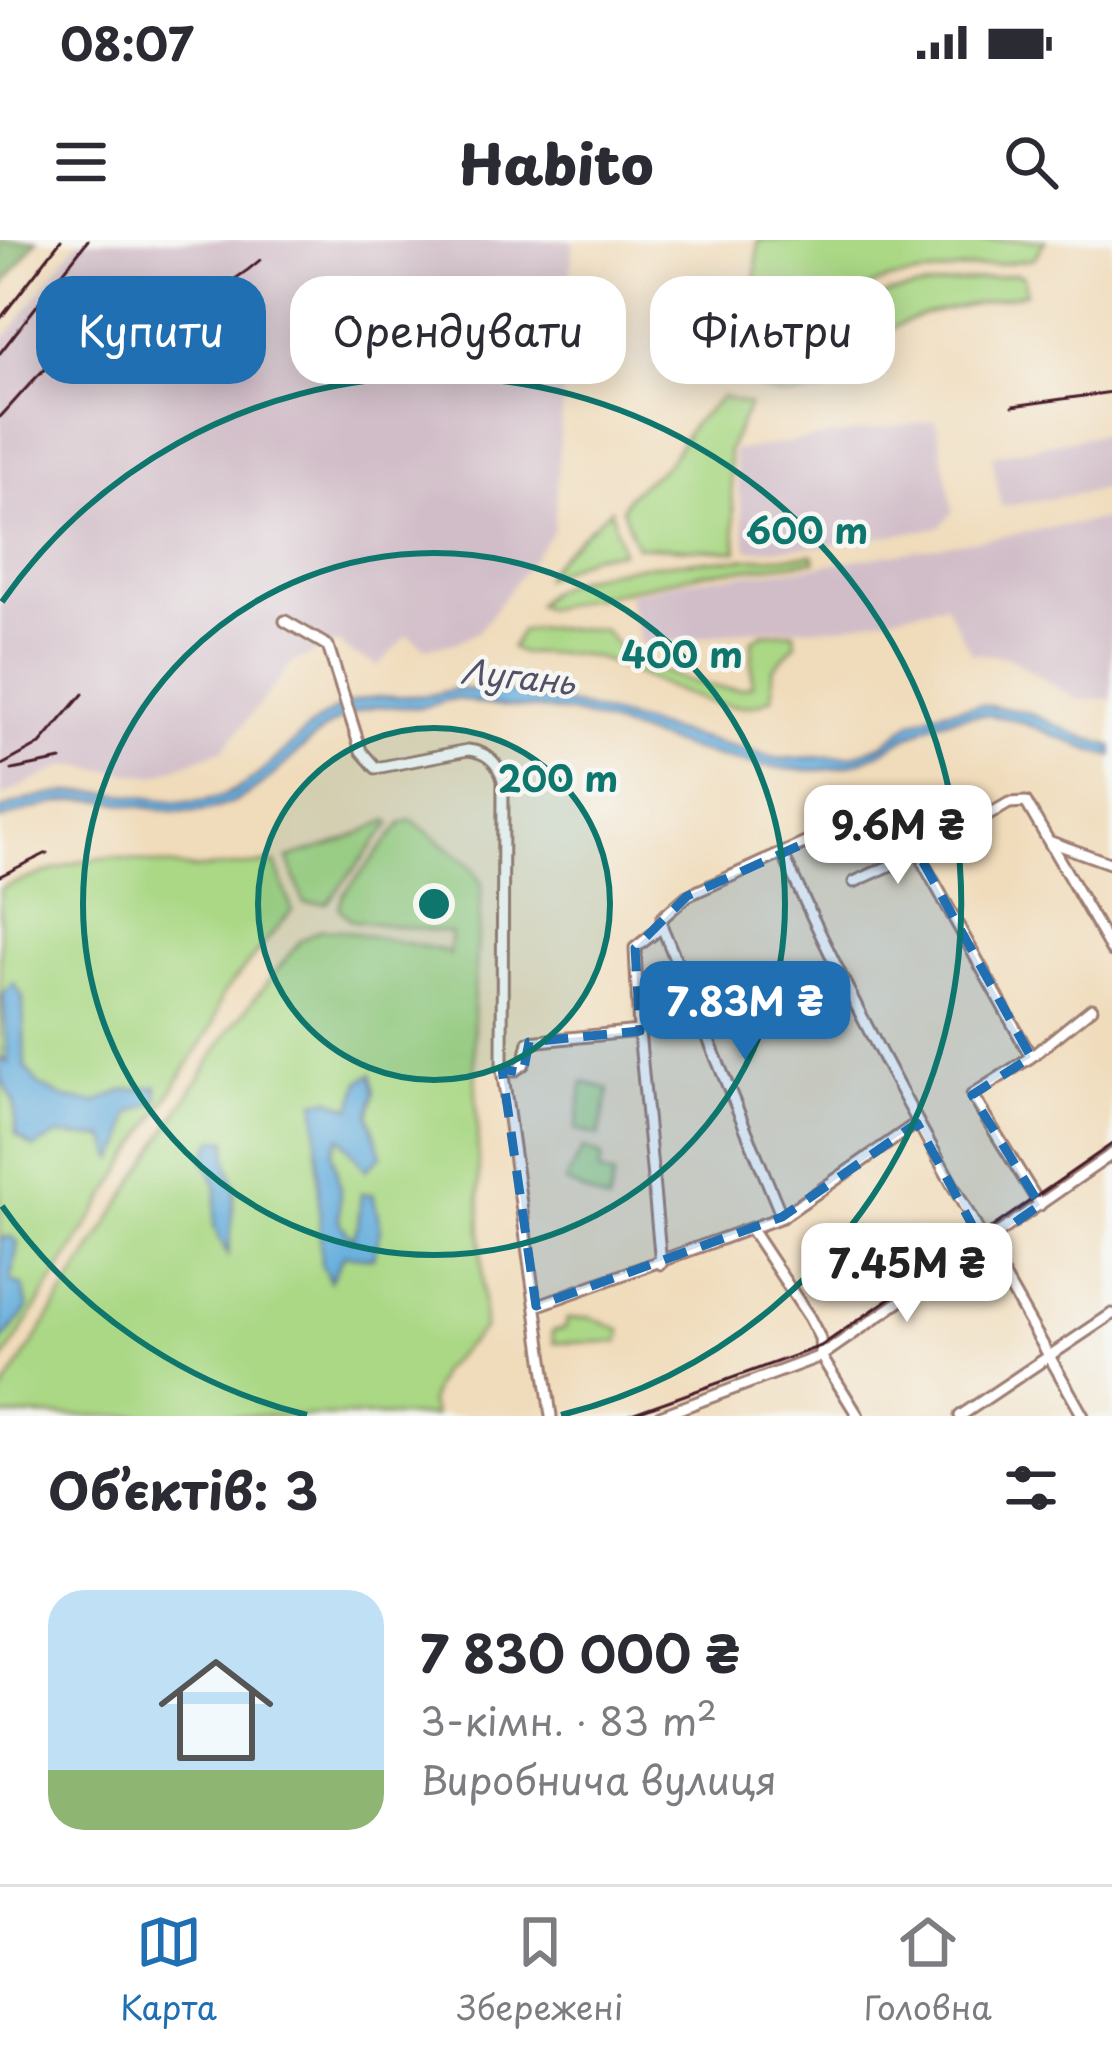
<!DOCTYPE html>
<html lang="uk">
<meta charset="utf-8">
<style>
:root{--surface:#fff;--page:#f2f2f3;--text:#2b2b33;--muted:#7c7c81;--line:#e1e1e2;--accent:#1f6fb2}
body{margin:0;font-family:"Playpen Sans",sans-serif;background:var(--page);color:var(--text);height:100vh;display:flex;flex-direction:column;font-size:45px;white-space:nowrap}
*{box-sizing:border-box;margin:0}
p{font-size:39px;color:var(--muted)}
.icon{flex:none;width:66px;height:66px;fill:none;stroke:currentColor;stroke-width:2;stroke-linecap:round;stroke-linejoin:round}
.map{position:relative;height:1176px;overflow:hidden}
.sheet{display:flex;flex-direction:column;background:var(--surface);flex:1}
.sheet>*{flex:none}
.hud{position:absolute;left:36px;top:36px;width:1041px;height:108px;display:flex;gap:24px}
.price{position:absolute;translate:-50% -102px;padding:0 27px;border-radius:24px;background:#fff;color:#222;font-size:39px;line-height:78px;filter:drop-shadow(0 3px 6px #0008)}
.price::after{content:'';position:absolute;left:50%;top:72px;width:36px;height:27px;margin-left:-18px;background:inherit;clip-path:polygon(0 0,100% 0,50% 100%)}
.price.active{background:var(--accent);color:#fff}
ul{padding:0;list-style:none}
li{display:flex;align-items:center;gap:36px;height:300px;padding:0 48px}
li span{display:grid;place-items:center;flex:none;width:336px;height:240px;border-radius:36px;color:#555}
li>.icon{margin-inline-start:auto}
span .icon{width:144px;height:144px;fill:#fffc;stroke-width:1}
li b{font-size:51px}
h2{display:flex;justify-content:space-between;align-items:center;height:144px;padding:0 48px;font-size:51px}
.chip{padding:0 42px;border-radius:36px;background:var(--surface);box-shadow:0 6px 30px #0003;font-size:42px;line-height:108px}
.chip.active{background:var(--accent);color:#fff}
.status{display:flex;justify-content:space-between;align-items:center;height:84px;padding:0 60px;background:var(--surface);direction:ltr}
.status svg{height:33px;fill:currentColor}
header{display:flex;justify-content:space-between;align-items:center;height:156px;padding:0 48px;background:var(--surface);font-size:54px;font-weight:800}
.tab-bar{display:flex;justify-content:space-around;align-items:center;height:168px;border-top:3px solid var(--line);background:var(--surface);font-size:33px;color:var(--muted)}
.tab-bar a{display:grid;justify-items:center;gap:6px}
.tab-bar .active{color:var(--accent)}
.map>svg:first-child{display:block}
.industrial{fill:#d1bdc8}
.green{fill:#aad885;stroke:#7a7c58;stroke-width:3}
.forest{fill:#87b872;stroke:#686c4e;stroke-width:3}
.water{fill:#65aedd;stroke:#586684;stroke-width:3}
.lines{fill:none;stroke-linecap:round;stroke-linejoin:round}
.minor-casing{stroke:#9d7d72;stroke-width:15}
.minor{stroke:#fff;stroke-width:9}
.tram{stroke:#4a1f2b;stroke-width:3}
.rail{stroke:#4a1f2b;stroke-width:3}
.marked{fill:#1f6fb2;fill-opacity:0.2;stroke:#1f6fb2;stroke-width:9;stroke-dasharray:24 15;stroke-linejoin:round}
.ring{fill:none;stroke:#0f766e;stroke-width:6}
.labels{text-anchor:middle;stroke-width:9;stroke-linejoin:round;paint-order:stroke}
.water-label{font-size:33px;font-style:italic;fill:#535169;stroke:#f6f6f2}
.centre{fill:#0f766e;stroke:#f6f6f2;stroke-width:6}
.ring-label{font-size:36px;text-anchor:middle;font-weight:bold;fill:#0f766e;stroke:#f6f6f2;stroke-width:9;stroke-linejoin:round;paint-order:stroke}
</style>
<div class="status"><b>08:07</b><svg viewBox="0 0 49 12"><path d="M0 12V9h3v3zM5 12V6h3v6zM10 12V3h3v9zM15 12V0h3v12zM26 1h20v11H26zM47 4h2v5h-2z"/></svg></div>
<header><svg class="icon" aria-label="menu" viewBox="0 0 24 24"><path d="M4 6h16M4 12h16M4 18h16"/></svg>Habito<svg class="icon" aria-label="search" viewBox="0 0 24 24"><circle cx="10" cy="10" r="6"/><path d="M15 15l6 6"/></svg></header>
<div class="map">
<svg width="1112" height="1176" viewBox="0 0 1112 1176">
<rect width="100%" height="100%" fill="#f6f6f2"/>
<filter id="ink" filterUnits="userSpaceOnUse"><feTurbulence type="fractalNoise" baseFrequency=".00833" numOctaves="2"/><feDisplacementMap in="SourceGraphic" scale="24" xChannelSelector="R" yChannelSelector="G"/><feConvolveMatrix kernelMatrix="1 2 1 2 8 2 1 2 1" color-interpolation-filters="sRGB"/></filter>
<filter id="wash" filterUnits="userSpaceOnUse"><feTurbulence type="fractalNoise" baseFrequency=".004" numOctaves="4" result="noise"/><feDisplacementMap in="SourceGraphic" scale="48" xChannelSelector="R" yChannelSelector="G"/><feGaussianBlur stdDeviation="2.7" result="paint"/><feColorMatrix in="noise" values="0 0 0 0 0 0 0 0 0 0 0 0 0 0 0 0 0 1.4 0 .05"/><feComposite in="paint" operator="in"/></filter>
<g filter="url(#wash)">
<rect width="100%" height="100%" fill="#f0dbba"/>
<path class="industrial" d="M79,0H573L554,290L478,392L452,404L425,408L408,395L378,426L348,411L339,402L293,422L224,509L154,536L67,525L0,557V105Z
M936,180L953,271L940,287L825,306L747,310L733,211Z
M1112,192V248L1001,267L992,215Z
M1112,278V459L1078,460L1008,417L971,413L945,364L839,387L750,390L641,406L628,354L683,341L811,327Z"/>
<path class="green" d="M758,0H1045L1034,19L887,40L814,70L752,104Z
M1015,34L1024,37L1026,53L925,74L884,91C878,103 879,116 870,126C845,151 768,173 747,136L808,91L890,53Z
M722,157L749,165L728,211L737,311L636,306L622,268L629,255L668,223L693,184Z
M611,269L622,312L593,315L544,338C549,322 595,284 611,269Z
M813,315L815,321L697,334L545,369L537,365C568,315 754,321 813,315Z
M535,388L602,389C611,396 614,404 622,410C646,429 725,459 752,445V400L763,394L794,392L796,403L773,429V457C728,489 642,430 596,418C573,412 546,414 522,413L511,408L521,391Z
M388,580L391,583L327,663H304L288,618L343,601Z
M412,580L470,625L482,644L473,765L484,1088L440,1132L429,1162L434,1176H0V1156L228,792L300,701L320,690H339L445,711L449,715L451,693L350,680L339,667L343,655L402,583Z
M112,617L193,629L276,623L292,670L222,755L213,785L0,1126V648L81,621Z
M583,842L609,849L599,896L576,890Z
M583,909L602,916L599,932L614,937L608,963L565,942Z
M590,1077L622,1091L619,1102L554,1103L552,1091L565,1088L567,1079Z"/>
<path class="forest" d="M0,0H37L1,48L0,47Z"/>
<path class="water" d="M457,449L507,452L573,465L778,519L853,516L884,504L913,481L945,470L982,465L1026,472L1080,496L1112,506V516C1065,506 1023,472 973,475C910,478 881,531 812,530C733,530 657,496 582,476C549,467 515,468 482,464C473,463 464,458 455,459C444,459 433,466 420,467C405,468 390,465 375,467C309,477 279,553 215,568C178,577 143,565 107,561C71,556 33,568 0,580V571C41,550 89,549 135,556C164,560 186,566 216,558C268,543 294,489 341,467C371,452 400,459 431,455C440,454 448,450 457,449Z
M14,743L23,758L25,827L39,845L65,858L95,863L125,850L157,847L158,861L130,873L124,904L115,920L106,898L57,895L34,908L16,895L14,863L0,837V817L8,823L3,754Z
M372,834L375,853L369,875L382,915L366,930L340,896L332,912L340,947L339,981L352,999L358,985L361,954H373L381,990L373,1018L344,1015L330,1041L321,1024L316,861L330,859L352,868L360,841Z
M214,899L227,900V919L235,949L228,1015L214,987L217,947L204,918Z
M11,997L18,1003L11,1042L23,1046L28,1069L1,1103L0,998Z"/>
</g>
<g filter="url(#ink)">
<g class="lines">
<g class="minor-casing">
<path id="minor" d="M285,381L328,406L361,511L376,528L468,510C487,512 498,522 503,540L502,829L551,1176
M956,594L924,610V624L1031,817L972,855L1040,965
M1051,602L1112,624
M783,614C871,809 979,991 1083,1176
M854,642L924,610
M662,687L782,977
M1031,817L1092,768
M502,829L514,831L524,824L529,802L639,791
M752,991L809,1077L820,1098L821,1116L858,1176
M661,1024L639,791L635,708L662,687V678L687,656L903,559C923,564 944,577 956,594L1009,563L1026,562L1112,711
M536,1066L782,977L917,883
M660,1176L821,1116L1112,914
M960,1176L1112,1074"/>
</g>
<use href="#minor" class="minor"/>
<path class="tram" d="M626,1176L821,1106L1112,904"/>
<path class="rail" d="M0,79L61,0
M0,113L88,0
M1013,166L1112,152
M0,177C28,147 53,113 91,97C152,70 208,66 260,20
M0,526L40,504L83,454
M12,530L61,520
M0,636L47,613"/>
</g>
</g>
<path class="marked" d="M903,559L918,563L956,594L918,613L1031,817L972,855L1040,965L983,1005L917,883L782,977L536,1066L502,829L523,833L529,802L640,791L635,708L687,656Z"/>
<circle cx="434" cy="664" r="176" fill="#0f766e" fill-opacity=".12"/>
<g class="ring">
<circle cx="434" cy="664" r="176"/>
<circle cx="434" cy="664" r="351"/>
<path d="M307 1175A527 527 0 0 1 2 966M2 362A527 527 0 1 1 561 1175"/>
</g>
<g class="labels">
<g class="water-label">
<text transform="translate(518 437) rotate(6)" y="12">Лугань</text>
</g>
</g>
<circle cx="434" cy="664" r="18" class="centre"/>
<g class="ring-label">
<text x="807" y="304">600 m</text>
<text x="682" y="428">400 m</text>
<text x="558" y="552">200 m</text>
</g>
</svg>
<b class="price" style="left:898px;top:647px">9.6M ₴</b>
<b class="price active" style="left:745px;top:823px">7.83M ₴</b>
<b class="price" style="left:907px;top:1085px">7.45M ₴</b>
<div class="hud">
<a class="chip active">Купити</a>
<a class="chip">Орендувати</a>
<a class="chip">Фільтри</a>
</div>
</div>
<section class="sheet">
<h2>Об’єктів: 3<svg class="icon" aria-label="filters" viewBox="0 0 24 24"><path d="M4 7h16M4 17h16"/><circle cx="9" cy="7" r="2"/><circle cx="15" cy="17" r="2"/></svg></h2>
<ul>
<li><span style="background:linear-gradient(#bfe0f5 75%,#8fb573 0)"><svg class="icon" aria-label="home" viewBox="0 0 24 24"><path d="M3 11l9-7 9 7M6 9v11h12V9"/></svg></span><div><b>7 830 000 ₴</b><p>3-кімн. · 83 m²</p><p>Виробнича вулиця</p></div></li>
</ul>
</section>
<nav class="tab-bar">
<a class="active"><svg class="icon" aria-label="map" viewBox="0 0 24 24"><path d="M3 6l6-2 6 2 6-2v14l-6 2-6-2-6 2zM9 4v14M15 6v14"/></svg>Карта</a>
<a><svg class="icon" aria-label="saved" viewBox="0 0 24 24"><path d="M7 4h10v16l-5-4-5 4z"/></svg>Збережені</a>
<a><svg class="icon" aria-label="home" viewBox="0 0 24 24"><path d="M3 11l9-7 9 7M6 9v11h12V9"/></svg>Головна</a>
</nav>
